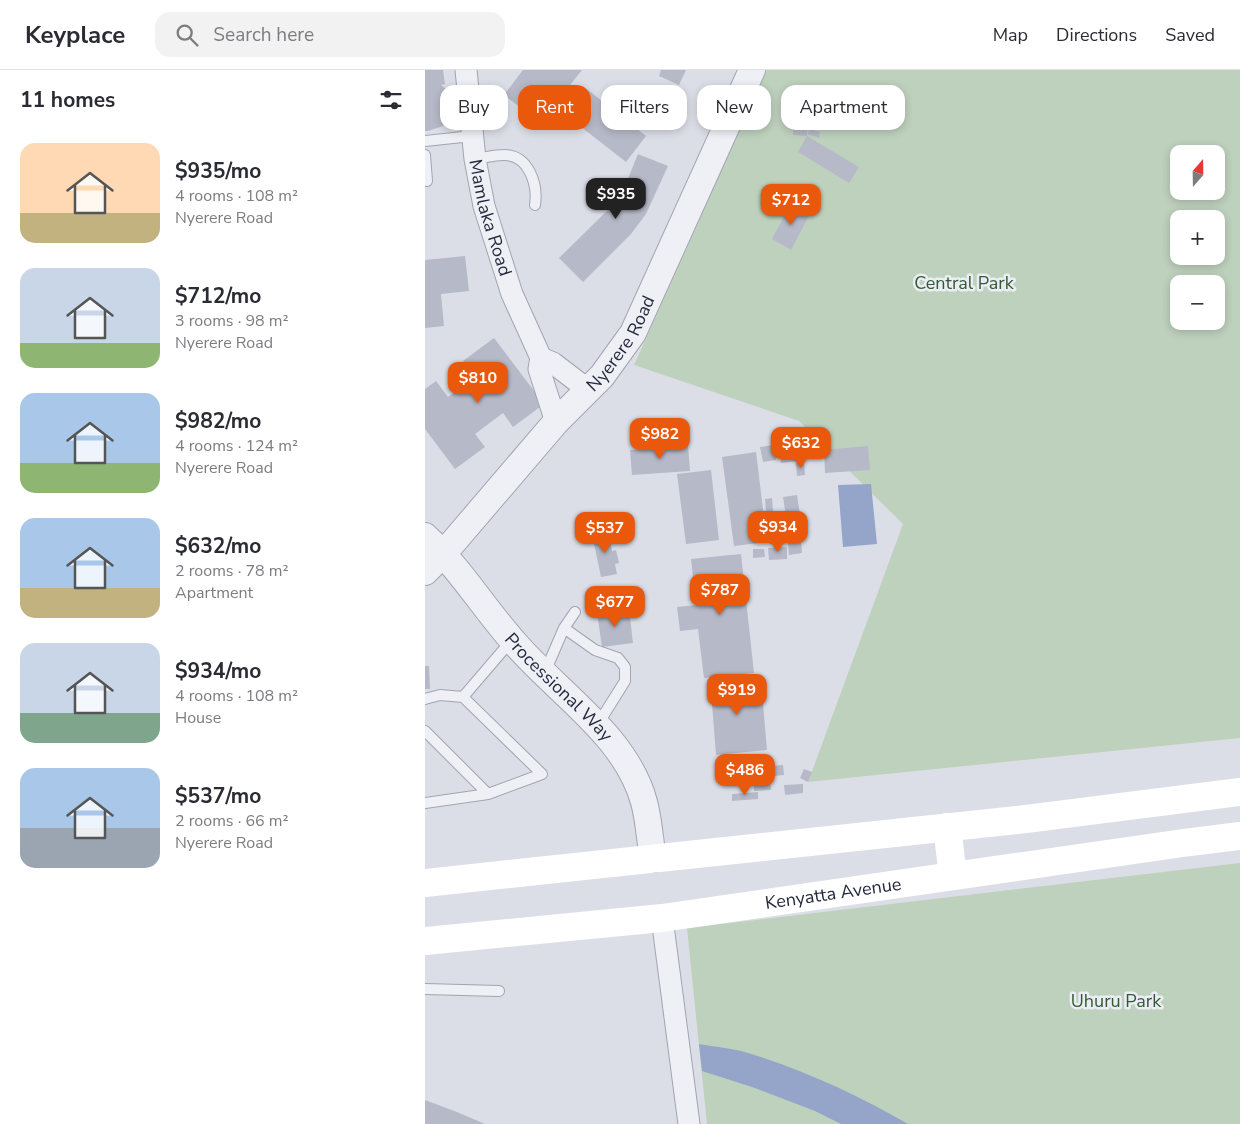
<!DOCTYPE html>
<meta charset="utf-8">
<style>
:root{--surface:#fff;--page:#f2f2f3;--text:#2b2b33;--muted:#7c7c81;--line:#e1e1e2;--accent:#ea580c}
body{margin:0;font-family:"Nunito Sans",sans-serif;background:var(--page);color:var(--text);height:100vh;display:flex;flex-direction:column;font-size:19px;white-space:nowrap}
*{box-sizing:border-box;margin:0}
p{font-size:16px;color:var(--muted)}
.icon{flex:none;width:28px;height:28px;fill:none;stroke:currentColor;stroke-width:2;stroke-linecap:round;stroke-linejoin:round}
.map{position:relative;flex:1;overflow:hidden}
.panel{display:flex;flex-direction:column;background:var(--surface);width:425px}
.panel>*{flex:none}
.banner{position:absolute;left:15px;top:15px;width:475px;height:45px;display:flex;gap:10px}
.needle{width:32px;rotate:20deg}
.tools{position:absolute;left:745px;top:75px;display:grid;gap:10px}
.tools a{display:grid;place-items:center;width:55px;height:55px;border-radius:10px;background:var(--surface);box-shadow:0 2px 8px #0003;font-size:25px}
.price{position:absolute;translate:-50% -42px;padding:0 11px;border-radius:10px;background:var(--accent);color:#fff;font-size:16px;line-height:32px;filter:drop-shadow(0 1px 2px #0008)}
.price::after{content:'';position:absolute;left:50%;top:30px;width:15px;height:11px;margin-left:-8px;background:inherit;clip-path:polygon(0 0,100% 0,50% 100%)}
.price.selected{background:#222;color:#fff}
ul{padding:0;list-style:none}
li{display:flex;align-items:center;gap:15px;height:125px;padding:0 20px}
li span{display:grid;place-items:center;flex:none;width:140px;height:100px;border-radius:15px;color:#555}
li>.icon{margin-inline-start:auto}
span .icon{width:60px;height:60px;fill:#fffc;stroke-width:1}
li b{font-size:21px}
h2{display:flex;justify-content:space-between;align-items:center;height:60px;padding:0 20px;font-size:21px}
.chip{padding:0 18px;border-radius:15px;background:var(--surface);box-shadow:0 2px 8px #0003;font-size:18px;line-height:45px}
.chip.selected{background:var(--accent);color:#fff}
header{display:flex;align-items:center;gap:30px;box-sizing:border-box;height:70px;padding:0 25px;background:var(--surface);border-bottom:1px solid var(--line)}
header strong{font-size:24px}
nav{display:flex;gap:28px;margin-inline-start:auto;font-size:18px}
.search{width:350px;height:45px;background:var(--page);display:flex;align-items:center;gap:12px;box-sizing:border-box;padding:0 18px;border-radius:15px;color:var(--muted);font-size:19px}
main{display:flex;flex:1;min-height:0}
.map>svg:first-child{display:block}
.green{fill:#bed1bd;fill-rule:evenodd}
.water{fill:#95a4c9}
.building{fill:#b6b9c7}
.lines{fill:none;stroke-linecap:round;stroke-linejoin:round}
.service-casing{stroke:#a1a4b1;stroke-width:12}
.minor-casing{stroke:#a1a4b1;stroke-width:23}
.tertiary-casing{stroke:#a1a4b1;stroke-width:28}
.service{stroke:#eff0f5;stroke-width:10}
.minor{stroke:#eff0f5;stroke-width:21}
.tertiary{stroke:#eff0f5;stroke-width:26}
.secondary{stroke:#fff;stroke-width:28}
.labels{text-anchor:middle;stroke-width:5;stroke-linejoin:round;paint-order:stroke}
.street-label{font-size:18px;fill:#25293e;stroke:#ebedf5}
.park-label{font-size:18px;fill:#325a32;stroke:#ebedf5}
</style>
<header>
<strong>Keyplace</strong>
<div class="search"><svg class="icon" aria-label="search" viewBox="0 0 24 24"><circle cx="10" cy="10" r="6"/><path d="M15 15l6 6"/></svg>Search here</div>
<nav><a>Map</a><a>Directions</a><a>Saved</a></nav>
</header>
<main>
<section class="panel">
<h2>11 homes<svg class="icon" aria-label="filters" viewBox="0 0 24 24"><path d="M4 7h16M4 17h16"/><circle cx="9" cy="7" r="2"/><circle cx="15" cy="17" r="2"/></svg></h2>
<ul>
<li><span style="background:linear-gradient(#ffd9b3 70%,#c2b280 0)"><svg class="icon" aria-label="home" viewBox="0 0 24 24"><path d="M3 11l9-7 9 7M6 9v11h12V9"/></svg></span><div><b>$935/mo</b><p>4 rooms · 108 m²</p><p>Nyerere Road</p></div></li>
<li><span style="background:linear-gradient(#c9d6e8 75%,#8fb573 0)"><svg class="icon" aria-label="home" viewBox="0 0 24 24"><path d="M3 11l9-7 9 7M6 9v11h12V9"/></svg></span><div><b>$712/mo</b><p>3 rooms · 98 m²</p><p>Nyerere Road</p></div></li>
<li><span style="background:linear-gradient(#a9c7e8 70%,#8fb573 0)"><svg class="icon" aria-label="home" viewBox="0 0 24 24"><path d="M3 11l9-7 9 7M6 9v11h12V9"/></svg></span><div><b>$982/mo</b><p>4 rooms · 124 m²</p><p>Nyerere Road</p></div></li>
<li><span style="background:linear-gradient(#a9c7e8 70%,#c2b280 0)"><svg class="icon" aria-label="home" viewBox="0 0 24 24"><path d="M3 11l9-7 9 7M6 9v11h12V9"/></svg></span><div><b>$632/mo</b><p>2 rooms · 78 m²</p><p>Apartment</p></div></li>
<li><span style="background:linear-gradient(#c9d6e8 70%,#7fa58c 0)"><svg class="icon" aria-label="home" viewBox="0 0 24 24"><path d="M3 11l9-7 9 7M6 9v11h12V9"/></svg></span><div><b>$934/mo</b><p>4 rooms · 108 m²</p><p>House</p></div></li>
<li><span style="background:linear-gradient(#a9c7e8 60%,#9aa5b1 0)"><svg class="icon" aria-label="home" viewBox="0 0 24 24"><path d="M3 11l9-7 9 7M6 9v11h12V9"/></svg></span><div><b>$537/mo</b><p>2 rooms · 66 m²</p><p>Nyerere Road</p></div></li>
</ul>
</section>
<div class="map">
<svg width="815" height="1054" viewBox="0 0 815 1054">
<rect width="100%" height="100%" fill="#dcdee7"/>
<path class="green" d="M342,0H815V668L383,712L478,454L374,351L209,295ZM754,84H791V121H754ZM754,149H791V186H754ZM754,214H791V251H754Z
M815,793V1054H282L262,858Z"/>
<path class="water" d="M446,414L452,474L418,477L413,415Z
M274,974C290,977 307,978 323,983C379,1000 433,1025 483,1054H416L390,1041L327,1017L277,1001Z"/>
<path class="building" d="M0,0H18L20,14L16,15L22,20L27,35L26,43L18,56L3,61H0Z
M98,0H157L115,53L79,25Z
M236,0H261L254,15L234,6Z
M158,16L221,66L201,92L137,42Z
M368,55H382V66L368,65Z
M384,59L395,62L394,68L383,64Z
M382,66L434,97L424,113L373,82Z
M213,84L243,96L221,144L206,164L158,212L134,188L195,128Z
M367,132L386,142L366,180L347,169Z
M40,186L44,221L16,224L19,256L0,258V190Z
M69,268L119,334L88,357L78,343L50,364L60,377L30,399L0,359V319L11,311L23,327L50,307L38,291Z
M373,373L374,391L356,393L354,375Z
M263,375L265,401L207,405L205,380Z
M349,375L351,390L338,392L335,377Z
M443,376L445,400L400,403L399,380Z
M331,382L342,472L309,476L297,387Z
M379,392L380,405L372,406L371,393Z
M286,400L294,470L261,474L252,404Z
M372,425L376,451L362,453L358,427Z
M347,428L348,441L341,442L340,429Z
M375,459L377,483L364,485L362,460Z
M183,461L187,481L191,480L194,493L190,494L192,504L176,507L167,464Z
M351,461L352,473L345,474L343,462Z
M362,477V489L344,490L343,478Z
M328,479H339L340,487L328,488Z
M316,484L329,603L279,608L273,559L255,561L252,537L271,535L266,489Z
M204,539L208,573L177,577L172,543Z
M0,596H4L5,619H0Z
M322,605L323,623L337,622L342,680L291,685L285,608Z
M358,695L359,705L336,707L335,697Z
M379,699L387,702L383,712L375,708Z
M345,709L346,720L329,721L328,710Z
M378,714V723L360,725L359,715Z
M333,722V729L307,731V724Z
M0,1030L32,1042L60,1054H0Z"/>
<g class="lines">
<g class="service-casing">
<path id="service" d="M0,71L47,66
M0,85L2,111
M50,89C59,88 69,85 78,85C104,84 113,115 110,135
M139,558L170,580L193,588L200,597V611L173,654
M120,602L139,558L150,542
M38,627L86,571
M0,629L15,625L38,627L117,704L63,724L0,733
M0,661L63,724
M0,919L74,921"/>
</g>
<g class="minor-casing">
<g id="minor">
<path id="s1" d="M41,0L50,89L59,136L87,224L116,288L114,299L131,352"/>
<path d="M116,288L128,293L162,319"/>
<path d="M237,848L264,1054"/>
</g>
</g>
<g class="tertiary-casing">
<g id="tertiary">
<path id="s2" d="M0,466C34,497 58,537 88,571C131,622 201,665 219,732C224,750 225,771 228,789"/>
<path id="s3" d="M0,502L19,483L131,352L177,306L208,263L327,0"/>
</g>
</g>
<use href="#service" class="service"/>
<use href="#minor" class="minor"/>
<use href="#tertiary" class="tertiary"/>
<g class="secondary">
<path d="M522,757L528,806"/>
<path d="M0,813L601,749L815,722"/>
<path id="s4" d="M0,871L237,848L758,773L815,766"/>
</g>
</g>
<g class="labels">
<g class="street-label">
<text dy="6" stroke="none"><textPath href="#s1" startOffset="150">Mamlaka Road</textPath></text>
<text dy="6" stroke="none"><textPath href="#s3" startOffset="302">Nyerere Road</textPath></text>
<text dy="6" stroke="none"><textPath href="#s2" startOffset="202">Processional Way</textPath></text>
<text dy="6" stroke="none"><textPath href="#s4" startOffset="411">Kenyatta Avenue</textPath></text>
</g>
<g class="park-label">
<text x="539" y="219">Central Park</text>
<text x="691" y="937">Uhuru Park</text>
</g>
</g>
</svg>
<div class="tools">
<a><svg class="needle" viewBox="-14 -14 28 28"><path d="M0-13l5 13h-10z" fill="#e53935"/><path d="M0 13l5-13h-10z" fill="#7c7c81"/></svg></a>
<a>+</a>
<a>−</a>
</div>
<b class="price selected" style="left:191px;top:150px">$935</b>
<b class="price" style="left:366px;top:156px">$712</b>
<b class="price" style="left:53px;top:334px">$810</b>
<b class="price" style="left:235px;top:390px">$982</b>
<b class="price" style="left:376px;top:399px">$632</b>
<b class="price" style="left:353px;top:483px">$934</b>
<b class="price" style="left:180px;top:484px">$537</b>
<b class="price" style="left:295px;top:546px">$787</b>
<b class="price" style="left:190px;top:558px">$677</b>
<b class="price" style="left:312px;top:646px">$919</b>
<b class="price" style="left:320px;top:726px">$486</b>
<div class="banner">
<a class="chip">Buy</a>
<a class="chip selected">Rent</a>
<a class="chip">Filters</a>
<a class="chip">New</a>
<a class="chip">Apartment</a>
</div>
</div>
</main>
